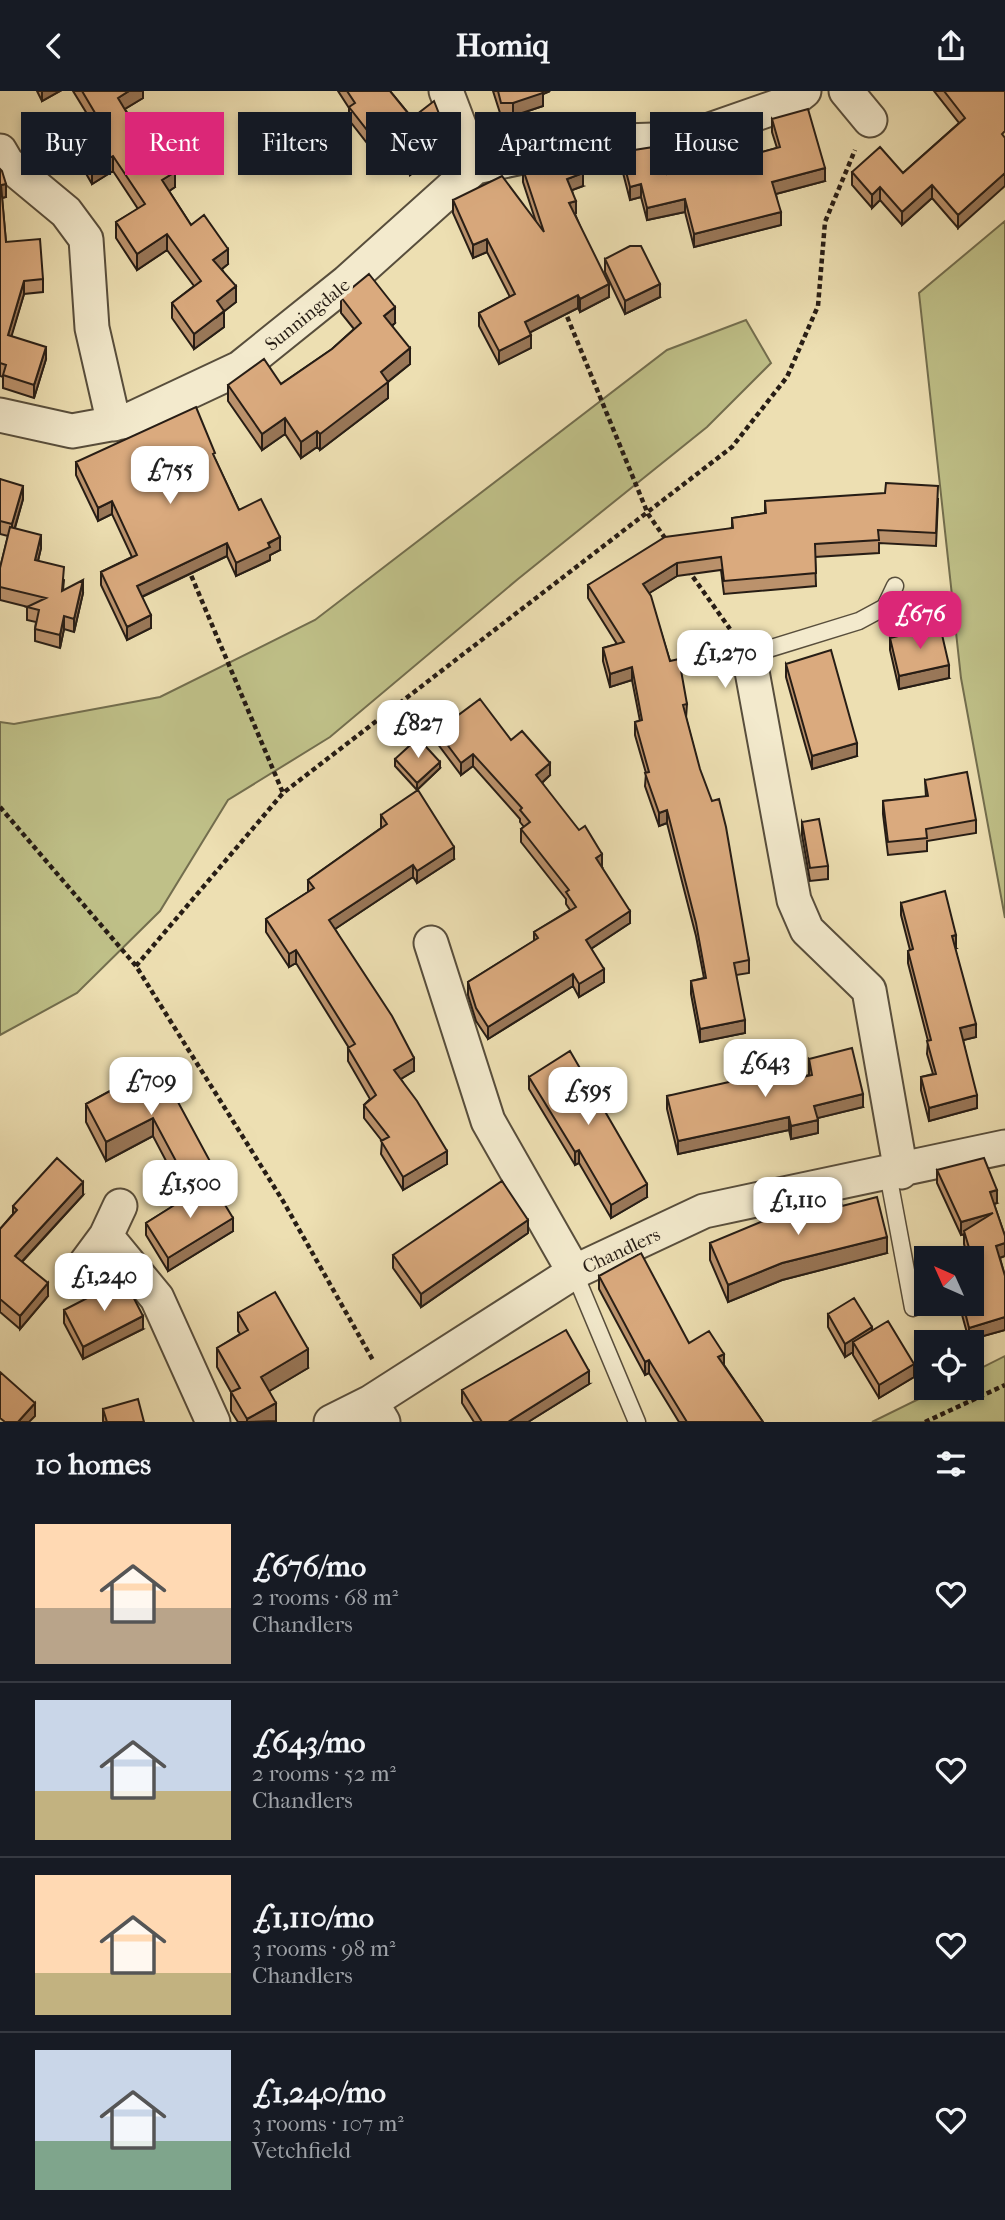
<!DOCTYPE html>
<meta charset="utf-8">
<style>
:root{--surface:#171b24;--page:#242831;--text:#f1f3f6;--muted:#9ea1a6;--line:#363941;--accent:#db2777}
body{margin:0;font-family:"IM FELL French Canon",serif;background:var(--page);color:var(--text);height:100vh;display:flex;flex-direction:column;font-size:26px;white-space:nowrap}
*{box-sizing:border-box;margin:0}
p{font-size:23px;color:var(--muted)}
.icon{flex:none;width:38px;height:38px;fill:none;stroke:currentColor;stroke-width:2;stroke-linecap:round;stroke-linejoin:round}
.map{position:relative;height:1331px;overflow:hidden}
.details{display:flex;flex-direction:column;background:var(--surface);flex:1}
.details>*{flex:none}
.hud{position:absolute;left:21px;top:21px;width:964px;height:63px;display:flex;gap:14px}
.needle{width:46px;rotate:315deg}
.controls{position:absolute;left:914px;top:1155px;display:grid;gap:14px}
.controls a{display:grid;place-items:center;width:70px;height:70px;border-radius:0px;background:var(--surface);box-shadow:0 4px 10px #0003;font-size:35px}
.price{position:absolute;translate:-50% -60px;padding:0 16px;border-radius:14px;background:#fff;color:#222;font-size:23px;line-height:46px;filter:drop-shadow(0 2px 4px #0008)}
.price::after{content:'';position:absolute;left:50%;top:42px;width:21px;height:16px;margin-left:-10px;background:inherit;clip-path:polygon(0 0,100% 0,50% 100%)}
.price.current{background:var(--accent);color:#fff}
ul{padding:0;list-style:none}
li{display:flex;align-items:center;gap:21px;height:175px;padding:0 35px}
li+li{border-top:2px solid var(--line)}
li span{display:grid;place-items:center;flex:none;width:196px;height:140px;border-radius:0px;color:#555}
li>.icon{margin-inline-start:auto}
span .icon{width:84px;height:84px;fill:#fffc;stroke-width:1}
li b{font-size:30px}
h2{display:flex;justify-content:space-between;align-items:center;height:84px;padding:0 35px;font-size:30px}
.pill{padding:0 24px;border-radius:0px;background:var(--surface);box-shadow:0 4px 10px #0003;font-size:24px;line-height:63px}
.pill.current{background:var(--accent);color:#fff}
header{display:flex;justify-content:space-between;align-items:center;height:91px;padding:0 35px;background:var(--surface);font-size:32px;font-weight:700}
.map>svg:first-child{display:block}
.green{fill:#bfc088;stroke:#736e4e;stroke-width:2}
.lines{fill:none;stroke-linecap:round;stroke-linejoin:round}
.service-casing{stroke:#584e3c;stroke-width:19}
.minor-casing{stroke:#584e3c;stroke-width:37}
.path{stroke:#271d15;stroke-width:4.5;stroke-dasharray:5 3.5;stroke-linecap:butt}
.service{stroke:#f3eacd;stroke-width:16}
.minor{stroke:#f3eacd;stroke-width:33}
.wall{fill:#bb926c;stroke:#271d15;stroke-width:2}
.shaded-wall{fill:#997758;stroke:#271d15;stroke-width:2}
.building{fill:#daaa7e;stroke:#271d15;stroke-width:2}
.labels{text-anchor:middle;stroke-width:7;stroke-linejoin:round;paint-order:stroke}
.street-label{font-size:19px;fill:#271d15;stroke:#f3eacd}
</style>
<header><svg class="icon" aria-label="back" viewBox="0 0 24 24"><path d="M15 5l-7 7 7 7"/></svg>Homiq<svg class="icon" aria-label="share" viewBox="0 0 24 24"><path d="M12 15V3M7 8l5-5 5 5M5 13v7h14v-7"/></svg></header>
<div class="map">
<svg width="1005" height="1331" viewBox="0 0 1005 1331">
<rect width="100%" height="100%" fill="#eddfb2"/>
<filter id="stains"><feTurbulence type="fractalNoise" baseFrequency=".00286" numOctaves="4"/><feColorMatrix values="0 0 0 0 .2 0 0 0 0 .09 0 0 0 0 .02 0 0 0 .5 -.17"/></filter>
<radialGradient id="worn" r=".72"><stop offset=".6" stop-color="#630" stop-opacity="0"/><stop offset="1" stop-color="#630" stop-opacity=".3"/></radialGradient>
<path class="green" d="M1005,130V827L961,587L919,202Z
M746,229L771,272L707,336L518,488L330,646L228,709L160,820L77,902L0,944V631L14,633L160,606L315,529L667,259Z
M1005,1265V1331H872L941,1297H971V1282Z"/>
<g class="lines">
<g class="service-casing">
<path id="service" d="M749,564L859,530L885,516L895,495
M888,1083L913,1217
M574,1181L637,1331"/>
</g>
<g class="minor-casing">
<path id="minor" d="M446,0L475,76
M846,0L870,29
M0,60L7,72L66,121L86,148L92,237L114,333
M0,324L72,340L127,330L240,277L347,191L475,76L593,51L684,48L790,11L804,0
M749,564L794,809L807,839L869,899L901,1081
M431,852L488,1030L574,1181
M106,1145L120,1115
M86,1172L106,1145L157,1207L213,1331
M371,1311L574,1181L704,1120L1005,1056
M331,1331L371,1311L383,1331"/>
</g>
<path class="path" d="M564,218L648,423L667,450
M188,477L283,702
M688,479L730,538
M0,716L136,875L283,1110L374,1271
M136,875L283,702L732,356L787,286L818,215L825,131L855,59
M925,1331L1005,1294"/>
<use href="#service" class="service"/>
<use href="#minor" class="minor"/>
</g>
<path class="wall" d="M37,0H60L42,10Z
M73,0H143V7L125,18L145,52L175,96L169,100L191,134L228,173L222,178L236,211L224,220V236L194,258L172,227V212L194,195L167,159L137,179L116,147V131L138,118L113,80L92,93L72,58V43L92,31Z
M338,0H390L412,27L447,56L410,84L378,43L367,52L349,29V17Z
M493,0H550L543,3V15L513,25H501Z
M934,0H1005L958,137L932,107L902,134L880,109L872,117L852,94V81L903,82L959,32Z
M772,28L825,90L776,103L781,134L694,156L685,121L647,129L641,106L630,109L621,74V61L667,83L715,74L777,57L772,41Z
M0,78L6,106L2,107L6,151L43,188V201L24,203L11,245L46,268L34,307L3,297V286L0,285Z
M523,78L583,95L572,99L576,122L575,123L609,206L580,221L578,217L530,241L531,257L499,273L479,235V222L510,206L487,161L473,167L453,122V109L536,131L523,91Z
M605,168L660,206L625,223L605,181Z
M341,206L395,232L392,235L410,273L388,291V307L320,359L317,356L301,367L285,343L262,359L228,310V294L281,293L332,258L354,238L341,222Z
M215,368L239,419L280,459L270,464V469L236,485L227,465L142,506L151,537L127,549L101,494V481L132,466L112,423L98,430L76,384V371Z
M0,388L23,408L15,437L41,457L38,470L64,489L63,499L83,502L74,541L64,538L60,557L35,550V538L36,531L27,529V516H28L0,509V477L8,445L0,443Z
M938,408L936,455L879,452V462L815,466L816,495L724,503L721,479L677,485L649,502L670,570L687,613L686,627L749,869V882L736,884L745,942L700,951L691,903V890L704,887L696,845L667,732L659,735L645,695L646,682L635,644V631L640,630L632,589L610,596L603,570V557L617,553L588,507V494L732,437V427L765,422V410Z
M890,547L949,587L899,598L890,559Z
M786,573L857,665L812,678L786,586Z
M437,640L511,649L550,684L542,692L602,776H601L630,832L591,858L604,891L579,906L573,895L488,948L476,930L468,904V891L534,850V841L570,819L566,813V808L521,751V738L524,736L520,731V728L473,675L461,684L437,652Z
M395,668L440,677L417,699L395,675Z
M925,689L976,729V742L927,750V760L888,764L883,723V710L926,706Z
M381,724L454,768L417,792L413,786L335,838L414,980L401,988L447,1073L403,1099L381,1063L382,1050L364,1027V1014L370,1008L348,970V957H349L296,872L289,876L266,841V828L308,801V789L381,737Z
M802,731L828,775V788L810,790L802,744Z
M901,812L956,857H955L976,946L963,949L977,1017L929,1030L921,999V986L933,983L927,963L928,950L908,872V860L910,859L901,824Z
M809,968L863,1016L817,1027L818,1042L791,1048L789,1039L678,1063L667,1018V1005L763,995L809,984Z
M158,974L233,1140L168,1180L146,1144V1132L201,1098L185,1106L153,1045L106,1070L86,1031V1013Z
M529,986L647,1106L611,1127L579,1072L575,1074L529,998Z
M937,1079L997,1112L994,1113L1005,1145V1165L1000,1167L1005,1185V1239L969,1249L959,1213H971V1167H968L964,1153V1143L961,1144L937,1092Z
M83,1104L22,1171L48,1205L20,1238L0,1221V1138L13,1123V1115Z
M842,1115L887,1162L782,1189L728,1211L710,1169V1152Z
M528,1142L421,1216L393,1177V1164Z
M599,1185L689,1252L724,1274L763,1331H679L649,1282L645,1284L599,1198Z
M64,1219L143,1238L83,1268L64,1232Z
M238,1222L308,1277L269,1300L276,1330L274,1331H238L231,1320V1301L217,1276V1257L240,1243L238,1240Z
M828,1223L872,1240L914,1286L879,1307L853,1264V1261L845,1266L828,1236Z
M589,1293L528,1331H474L462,1312V1299Z
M103,1318L144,1331H103Z"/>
<path class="shaded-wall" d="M42,0H60L42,10Z
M129,0H143V7L118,22V7Z
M539,0H550L543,3V15L513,25V12Z
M378,31V43L367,52V39Z
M447,43V56L410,84V71Z
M113,65V80L92,93V77Z
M825,77V90L772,104V91Z
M175,81V96L162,105V89Z
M583,82V95L567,101V88Z
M1005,82V95L958,137V124Z
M6,93V106L1,107V94Z
M641,93V106L630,109V96Z
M932,94V107L902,134V121Z
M880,96V109L872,117V104Z
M685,108V121L647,129V117Z
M576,110V122L569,125V112Z
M781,121V134L694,156V143Z
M167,143V159L137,179V163Z
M487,148V161L473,167V154Z
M228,158V173L213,185V169Z
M24,190V203L8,257V244Z
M609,193V206L580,221V208Z
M660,193V206L625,223V210Z
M236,195V211L217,226V210Z
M578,204V217L525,244V231Z
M395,216V232L384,241V225Z
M224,220V236L194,258V243Z
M531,244V257L499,273V260Z
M46,256V268L34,307V294Z
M410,257V273L385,293L388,291V307L320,359V343L381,281Z
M285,327V343L262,359V343Z
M317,340V356L301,367V351Z
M23,395V408L12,446V433Z
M112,410V423L98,430V417Z
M41,444V457L35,482V469Z
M280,446V459L270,464V469L236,485V472Z
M227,452V465L137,508V495Z
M677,472V485L643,506V493Z
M83,489V502L74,541V528Z
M151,524V537L127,549V536Z
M64,525V538L60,557V544Z
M949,574V587L899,598V585Z
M632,576V589L610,596V583Z
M857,652V665L812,678V665Z
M473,663V675L461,684V672Z
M440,671V677L417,699V692Z
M550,672V684L536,697V684Z
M667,719V732L659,735V722Z
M454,756V768L417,792V780Z
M602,763V776L596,780V767Z
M413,774V786L329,842V829Z
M630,820V832L586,861V849Z
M956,844V857L952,858V845Z
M296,859V872L289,876V863Z
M604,878V891L579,906V893Z
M573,883V895L488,948V936Z
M745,929V942L700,951V938Z
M976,933V946L960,950V937Z
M414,967V980L394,992V979Z
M863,1003V1016L814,1028V1015Z
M977,1004V1017L929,1030V1017Z
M789,1026V1039L678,1063V1050Z
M153,1027V1045L106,1070V1051Z
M818,1029V1042L791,1048V1035Z
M579,1059V1072L575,1074V1061Z
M447,1060V1073L403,1099V1086Z
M212,1074V1092L185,1106V1087Z
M83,1091V1104L15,1178V1165Z
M647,1093V1106L611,1127V1114Z
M997,1099V1112L990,1114V1101Z
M993,1122V1135L961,1144V1131Z
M233,1127V1140L168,1180V1167Z
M528,1129V1142L421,1216V1203Z
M887,1146V1162L782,1189L728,1211V1194L782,1172Z
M1005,1152V1165L996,1168V1155Z
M48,1192V1205L20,1238V1225Z
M143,1225V1238L83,1268V1256Z
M1005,1226V1239L969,1249V1237Z
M872,1236V1249L853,1251V1261L845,1266V1253Z
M308,1258V1277L261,1305V1286Z
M724,1263V1276L718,1266Z
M649,1269V1282L645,1284V1271Z
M914,1273V1286L879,1307V1294Z
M589,1280V1293L528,1331H508Z
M35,1312V1325L29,1331H18Z
M276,1312V1330L247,1331V1328Z"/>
<path class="building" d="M82,0H129L118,7L145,52L154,47L175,81L162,89L191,134L204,124L228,158L213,169L236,195L217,210L224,220L194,243L172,212L201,190L167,143L137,163L116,131L145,113L113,65L92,77L72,43L98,27Z
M347,0H390L412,27L434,10L447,43L410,71L378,31L367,39L349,16L355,12Z
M498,0H542L543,2L513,12H501Z
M944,0H1005V40L1002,43L1005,47V82L958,124L932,94L902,121L880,96L872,104L852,81L880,56L903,82L965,27Z
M808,18L825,77L772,91L781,121L694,143L685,108L647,117L641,93L630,96L621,61L660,55L667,83L715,74L780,56L772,28Z
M574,62L583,82L567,88L576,110L569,112L609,193L580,208L578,204L525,231L531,244L499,260L479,222L515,203L487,148L473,154L453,109L502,85L544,141L523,78L548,67Z
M0,78L2,80L6,93L1,94L6,151L40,148L43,188L24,190L8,244L46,256L34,294L3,284L6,274L0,272Z
M630,155H641L660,193L625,210L605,168Z
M369,183L395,216L384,225L410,257L381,281L388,291L320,343L317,340L301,351L285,327L262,343L228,294L264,268L281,293L332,258L361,232L341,206Z
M196,316L215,362L213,363L239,419L261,408L280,446L268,452L270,456L236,472L227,452L137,495L151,524L127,536L101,481L137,464L112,410L98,417L76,371Z
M0,388L23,395L12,433L0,430Z
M886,392L938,395L936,442L878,439L879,449L815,453L816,482L724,490L721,466L677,472L643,493L651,505L670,570L679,568L687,613L683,614L700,678L712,710L719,708L726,736L749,869L734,872L745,929L700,938L691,890L706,887L696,832L667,719L659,722L645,682L649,681L635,631L642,629L632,576L610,583L603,557L624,551L588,494L665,446L733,437L732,427L766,422L765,410L885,402Z
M10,436L41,444L35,469L64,476L62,500L83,489L74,528L64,525L60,544L35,538L39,519L27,516L46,507L0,496V477Z
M940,535L949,574L899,585L890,547Z
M831,559L857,652L812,665L786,573Z
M480,608L511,649L522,640L550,672L536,684L579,739L585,735L602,763L596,767L630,820L586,849L604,878L579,893L573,883L488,936L476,917L468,891L538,847L534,841L576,816L566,801L569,799L521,738L530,731L520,719L522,717L473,663L461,672L437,640Z
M418,647L440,671L417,692L395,668Z
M967,681L976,729L926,738L927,747L888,751L883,710L928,705L925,689Z
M418,699L454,756L417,780L413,774L329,829L392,925L414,967L394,979L417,1010L447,1060L403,1086L381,1050L389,1046L364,1014L376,1004L348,957L355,953L296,859L289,863L266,828L314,797L308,789L387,733L381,724Z
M819,728L828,775L810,777L802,731Z
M945,800L956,844L952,845L976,933L960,937L977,1004L929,1017L921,986L936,983L927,950L931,949L908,860L913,858L901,812Z
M852,957L863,1003L814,1015L818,1029L791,1035L789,1026L678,1050L667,1005L760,984L763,995L812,984L809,968Z
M570,960L647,1093L611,1114L579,1059L575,1061L529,986Z
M158,974L212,1074L185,1087L153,1027L106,1051L86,1013Z
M57,1067L83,1091L15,1165L48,1192L20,1225L0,1208V1138L17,1119L13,1115Z
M984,1067L997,1099L990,1101L1005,1145V1152L996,1155L1005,1185V1226L969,1237L963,1213H971V1171L973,1170L964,1140L993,1122L961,1131L937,1079Z
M502,1090L528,1129L421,1203L393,1164Z
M211,1091L233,1127L168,1167L146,1132Z
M877,1106L887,1146L782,1172L728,1194L710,1152L768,1128L841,1109L842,1115Z
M641,1162L689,1252L709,1240L724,1263L718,1266L763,1331H687L649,1269L645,1271L599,1185Z
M124,1188L143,1225L83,1256L64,1219Z
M275,1201L308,1258L261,1286L276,1312L247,1328L231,1301L240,1297L217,1257L248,1239L238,1222Z
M854,1207L872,1236L845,1253L828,1223Z
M888,1230L914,1273L879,1294L853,1251Z
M566,1239L589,1280L508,1331H482L462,1299Z
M0,1281L35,1312L18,1331H5L0,1327Z
M138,1308L144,1331H107L103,1318Z"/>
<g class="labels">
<g class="street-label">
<text transform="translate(307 223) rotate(-39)" y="7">Sunningdale</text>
<text transform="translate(621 1159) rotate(-25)" y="7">Chandlers</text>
</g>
</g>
<rect width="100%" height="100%" filter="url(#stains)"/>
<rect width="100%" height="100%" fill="url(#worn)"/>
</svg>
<div class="controls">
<a><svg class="needle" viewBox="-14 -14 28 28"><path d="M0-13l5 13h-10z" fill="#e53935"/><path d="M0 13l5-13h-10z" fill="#9ea1a6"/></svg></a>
<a><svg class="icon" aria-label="locate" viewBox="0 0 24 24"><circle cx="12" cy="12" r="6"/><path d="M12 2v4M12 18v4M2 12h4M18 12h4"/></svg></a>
</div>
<b class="price" style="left:170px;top:415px">£755</b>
<b class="price current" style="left:920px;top:560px">£676</b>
<b class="price" style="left:725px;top:599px">£1,270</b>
<b class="price" style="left:418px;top:669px">£827</b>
<b class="price" style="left:765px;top:1008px">£643</b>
<b class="price" style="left:151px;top:1026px">£709</b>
<b class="price" style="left:588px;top:1036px">£595</b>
<b class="price" style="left:190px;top:1129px">£1,500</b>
<b class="price" style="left:798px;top:1146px">£1,110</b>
<b class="price" style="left:104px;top:1222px">£1,240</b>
<div class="hud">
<a class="pill">Buy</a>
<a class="pill current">Rent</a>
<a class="pill">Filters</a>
<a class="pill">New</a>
<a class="pill">Apartment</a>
<a class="pill">House</a>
</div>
</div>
<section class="details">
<h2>10 homes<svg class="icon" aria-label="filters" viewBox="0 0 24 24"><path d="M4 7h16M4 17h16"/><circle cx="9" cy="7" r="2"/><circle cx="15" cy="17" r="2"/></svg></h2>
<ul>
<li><span style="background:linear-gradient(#ffd9b3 60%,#b9a48a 0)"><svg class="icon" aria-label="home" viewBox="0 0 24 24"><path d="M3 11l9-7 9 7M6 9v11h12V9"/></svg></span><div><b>£676/mo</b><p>2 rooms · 68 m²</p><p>Chandlers</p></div><svg class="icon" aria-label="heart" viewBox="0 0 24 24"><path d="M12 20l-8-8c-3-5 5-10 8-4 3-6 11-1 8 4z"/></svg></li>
<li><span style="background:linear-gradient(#c9d6e8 65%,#c2b280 0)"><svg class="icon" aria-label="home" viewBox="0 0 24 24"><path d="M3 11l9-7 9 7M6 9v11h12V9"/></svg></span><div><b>£643/mo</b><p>2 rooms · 52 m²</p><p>Chandlers</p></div><svg class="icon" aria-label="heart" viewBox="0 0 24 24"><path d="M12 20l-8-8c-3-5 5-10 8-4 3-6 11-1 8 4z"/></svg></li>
<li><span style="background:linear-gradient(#ffd9b3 70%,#c2b280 0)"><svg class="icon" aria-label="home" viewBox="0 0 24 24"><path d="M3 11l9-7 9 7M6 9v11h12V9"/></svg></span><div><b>£1,110/mo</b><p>3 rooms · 98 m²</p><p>Chandlers</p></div><svg class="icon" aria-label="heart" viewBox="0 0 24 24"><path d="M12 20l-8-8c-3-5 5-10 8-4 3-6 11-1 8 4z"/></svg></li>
<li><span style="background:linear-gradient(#c9d6e8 65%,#7fa58c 0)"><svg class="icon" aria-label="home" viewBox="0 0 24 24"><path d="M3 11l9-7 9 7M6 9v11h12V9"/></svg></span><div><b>£1,240/mo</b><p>3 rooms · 107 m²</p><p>Vetchfield</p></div><svg class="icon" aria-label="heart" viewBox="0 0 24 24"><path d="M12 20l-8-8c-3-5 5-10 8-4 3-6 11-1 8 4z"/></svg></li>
</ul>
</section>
